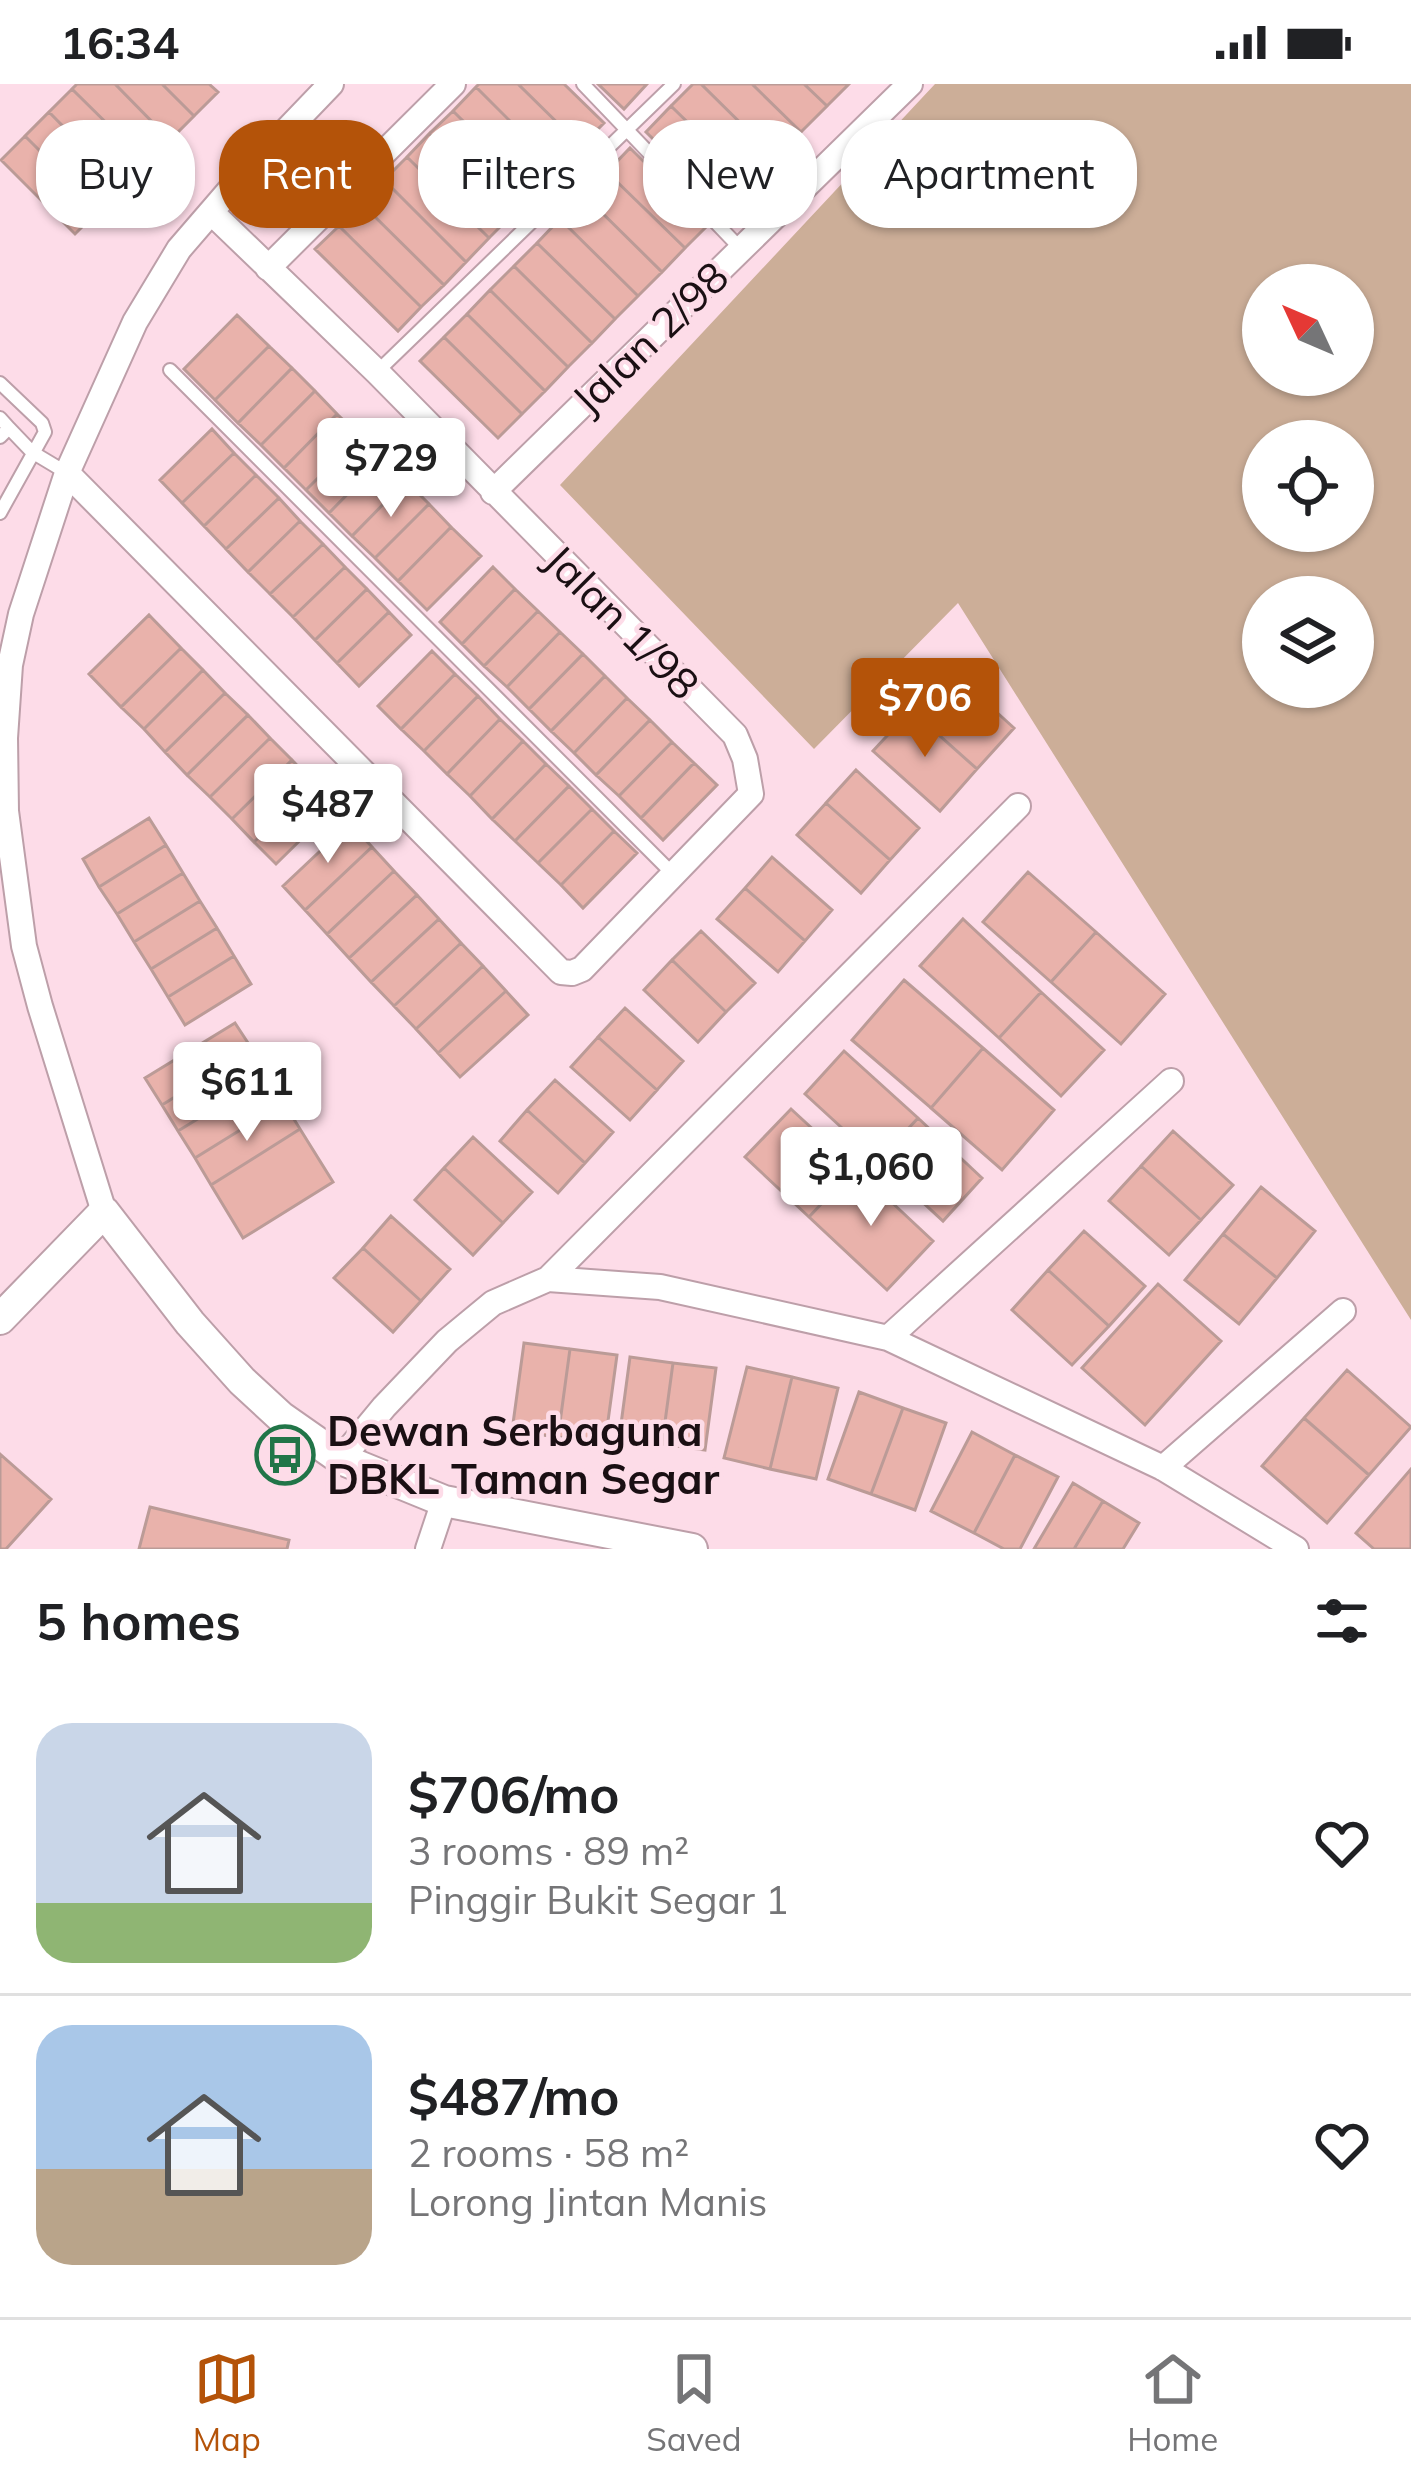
<!DOCTYPE html>
<meta charset="utf-8">
<style>
:root{--surface:#fff;--page:#f2f2f2;--text:#202124;--muted:#757577;--line:#e0e0e0;--accent:#b45309}
body{margin:0;font-family:Mulish,sans-serif;background:var(--page);color:var(--text);height:100vh;display:flex;flex-direction:column;font-size:45px;white-space:nowrap}
*{box-sizing:border-box;margin:0}
p{font-size:39px;color:var(--muted)}
.icon{flex:none;width:66px;height:66px;fill:none;stroke:currentColor;stroke-width:2;stroke-linecap:round;stroke-linejoin:round}
.map{position:relative;height:1465px;overflow:hidden}
.side{display:flex;flex-direction:column;background:var(--surface);flex:1}
.side>*{flex:none}
.hud{position:absolute;left:36px;top:36px;width:1341px;height:108px;display:flex;gap:24px}
.needle{width:78px;rotate:314deg}
.buttons{position:absolute;left:1242px;top:180px;display:grid;gap:24px}
.buttons a{display:grid;place-items:center;width:132px;height:132px;border-radius:50%;background:var(--surface);box-shadow:0 3px 9px #0004;font-size:60px}
.price{position:absolute;translate:-50% -102px;padding:0 27px;border-radius:12px;background:#fff;color:#222;font-size:39px;line-height:78px;filter:drop-shadow(0 3px 6px #0008)}
.price::after{content:'';position:absolute;left:50%;top:72px;width:36px;height:27px;margin-left:-18px;background:inherit;clip-path:polygon(0 0,100% 0,50% 100%)}
.price.current{background:var(--accent);color:#fff}
ul{padding:0;list-style:none}
li{display:flex;align-items:center;gap:36px;height:300px;padding:0 36px}
li+li{border-top:3px solid var(--line)}
li span{display:grid;place-items:center;flex:none;width:336px;height:240px;border-radius:36px;color:#555}
li>.icon{margin-inline-start:auto}
span .icon{width:144px;height:144px;fill:#fffc;stroke-width:1}
li b{font-size:51px}
h2{display:flex;justify-content:space-between;align-items:center;height:144px;padding:0 36px;font-size:51px}
.tag{padding:0 42px;border-radius:48px;background:var(--surface);box-shadow:0 3px 9px #0004;font-size:42px;line-height:108px}
.tag.current{background:var(--accent);color:#fff}
.status{display:flex;justify-content:space-between;align-items:center;height:84px;padding:0 60px;background:var(--surface);direction:ltr}
.status svg{height:33px;fill:currentColor}
.tabs{display:flex;justify-content:space-around;align-items:center;height:168px;border-top:3px solid var(--line);background:var(--surface);font-size:33px;color:var(--muted)}
.tabs a{display:grid;justify-items:center;gap:6px}
.tabs .current{color:var(--accent)}
.map>svg:first-child{display:block}
.green{fill:#ccae98;fill-rule:evenodd}
.building{fill:#e9b2ab;stroke:#bb9b97;stroke-width:3}
.lines{fill:none;stroke-linecap:round;stroke-linejoin:round}
.service-casing{stroke:#bd9fa9;stroke-width:16}
.minor-casing{stroke:#bd9fa9;stroke-width:28}
.tertiary-casing{stroke:#bd9fa9;stroke-width:34}
.service{stroke:#fff;stroke-width:12}
.minor{stroke:#fff;stroke-width:24}
.tertiary{stroke:#fff;stroke-width:30}
.labels{text-anchor:middle;stroke-width:9;stroke-linejoin:round;paint-order:stroke}
.street-label{font-size:42px;fill:#1a0f13;stroke:#fddce8}
.poi-label{font-size:42px;font-weight:bold;fill:#1a0f13;stroke:#fddce8;text-anchor:start}
</style>
<div class="status"><b>16:34</b><svg viewBox="0 0 49 12"><path d="M0 12V9h3v3zM5 12V6h3v6zM10 12V3h3v9zM15 12V0h3v12zM26 1h20v11H26zM47 4h2v5h-2z"/></svg></div>
<div class="map">
<svg width="1411" height="1465" viewBox="0 0 1411 1465">
<rect width="100%" height="100%" fill="#fddce8"/>
<path class="green" d="M935,0H1411V1236L958,519L814,665L560,401ZM1263,201H1353V291H1263ZM1263,357H1353V447H1263ZM1263,513H1353V603H1263Z"/>
<path class="building" d="M77,0H115L170,56L147,79L72,5Z
M115,0H162L194,32L170,56Z
M162,0H209L218,8L194,32Z
M479,0H518L581,62L558,85L476,3Z
M518,0H564L604,39L581,62Z
M598,0H647L624,25Z
M693,0H701L776,74L751,100L671,22Z
M701,0H752L801,48L776,74Z
M752,0H804L827,22L801,48Z
M804,0H849L827,22Z
M476,3L558,85L535,108L453,27Z
M72,5L147,79L123,103L49,28Z
M671,22L751,100L725,126L646,48Z
M453,27L535,108L512,131L430,49Z
M49,28L123,103L99,126L25,52Z
M430,49L512,131L489,154L407,73Z
M25,52L99,126L75,150L1,76Z
M630,64L708,141L685,164L607,88Z
M407,73L489,154L466,178L384,96Z
M607,88L685,164L662,188L584,111Z
M384,96L466,178L444,201L361,119Z
M584,111L662,188L638,212L560,135Z
M361,119L444,201L421,223L339,142Z
M560,135L638,212L615,235L537,159Z
M339,142L421,223L398,247L315,165Z
M537,159L615,235L592,259L514,182Z
M514,182L592,259L568,283L490,206Z
M490,206L568,283L545,307L467,230Z
M467,230L545,307L522,330L444,253Z
M237,231L269,262L215,316L184,285Z
M444,253L522,330L498,354L420,277Z
M269,262L292,284L238,339L215,316Z
M292,284L315,307L261,361L238,339Z
M315,307L337,330L284,384L261,361Z
M337,330L360,352L306,406L284,384Z
M212,345L234,369L182,419L160,396Z
M360,352L383,374L329,429L306,406Z
M234,369L256,391L204,442L182,419Z
M383,374L406,397L352,452L329,429Z
M256,391L279,414L226,465L204,442Z
M406,397L429,420L375,474L352,452Z
M279,414L300,437L248,488L226,465Z
M429,420L451,443L398,497L375,474Z
M300,437L323,460L270,510L248,488Z
M451,443L481,472L427,526L398,497Z
M323,460L345,483L293,533L270,510Z
M345,483L367,505L315,556L293,533Z
M493,483L515,505L462,560L440,538Z
M367,505L389,528L337,579L315,556Z
M515,505L538,527L484,582L462,560Z
M538,527L560,548L507,603L484,582Z
M389,528L411,551L359,602L337,579Z
M149,531L181,564L121,623L89,590Z
M560,548L583,570L529,625L507,603Z
M181,564L203,586L144,645L121,623Z
M432,567L455,590L401,645L378,622Z
M583,570L605,592L551,647L529,625Z
M948,584L1014,644L977,685L911,626Z
M203,586L225,609L165,668L144,645Z
M455,590L478,612L424,667L401,645Z
M605,592L627,614L574,669L551,647Z
M225,609L248,631L187,691L165,668Z
M478,612L500,635L447,690L424,667Z
M627,614L650,636L596,691L574,669Z
M911,626L977,685L940,727L873,667Z
M248,631L270,654L210,713L187,691Z
M500,635L523,657L470,712L447,690Z
M650,636L672,658L619,712L596,691Z
M270,654L292,676L232,735L210,713Z
M523,657L546,680L492,735L470,712Z
M672,658L694,679L641,734L619,712Z
M292,676L314,699L254,758L232,735Z
M694,679L717,701L663,756L641,734Z
M546,680L569,702L515,757L492,735Z
M856,686L919,744L890,776L826,719Z
M314,699L336,721L276,780L254,758Z
M569,702L592,725L538,779L515,757Z
M826,719L890,776L861,809L797,751Z
M592,725L614,747L561,801L538,779Z
M149,734L166,761L99,803L83,775Z
M350,739L372,763L305,826L283,802Z
M614,747L637,769L583,824L561,801Z
M166,761L183,789L117,830L99,803Z
M372,763L394,787L327,850L305,826Z
M772,773L832,826L805,857L745,804Z
M394,787L417,811L349,874L327,850Z
M1028,788L1096,848L1051,898L983,838Z
M183,789L200,817L134,858L117,830Z
M745,804L805,857L778,888L717,835Z
M417,811L439,835L371,898L349,874Z
M200,817L217,844L151,885L134,858Z
M439,835L461,859L394,922L371,898Z
M963,835L1041,908L999,954L920,882Z
M217,844L234,872L168,913L151,885Z
M701,847L755,899L726,928L672,876Z
M1096,848L1165,910L1121,960L1051,898Z
M461,859L483,882L416,945L394,922Z
M234,872L251,900L185,941L168,913Z
M672,876L726,928L698,958L644,906Z
M483,882L506,907L438,969L416,945Z
M904,896L983,964L931,1024L852,956Z
M506,907L528,931L460,993L438,969Z
M1041,908L1104,966L1061,1012L999,954Z
M625,924L683,977L657,1006L598,953Z
M235,939L252,965L162,1021L145,994Z
M598,953L657,1006L630,1036L571,983Z
M983,964L1054,1026L1002,1086L931,1024Z
M252,965L268,992L178,1047L162,1021Z
M844,967L918,1034L878,1077L805,1010Z
M268,992L284,1019L195,1074L178,1047Z
M555,996L613,1048L585,1079L527,1026Z
M284,1019L300,1045L211,1101L195,1074Z
M791,1025L855,1084L809,1133L745,1073Z
M527,1026L585,1079L558,1109L500,1057Z
M918,1034L982,1094L943,1137L878,1077Z
M300,1045L333,1098L243,1154L211,1101Z
M1173,1047L1233,1101L1201,1136L1141,1082Z
M473,1053L532,1108L503,1139L444,1084Z
M1141,1082L1201,1136L1169,1171L1109,1117Z
M444,1084L503,1139L473,1171L415,1116Z
M855,1084L933,1157L887,1206L809,1133Z
M1261,1103L1315,1147L1277,1194L1223,1150Z
M391,1132L450,1185L421,1217L363,1164Z
M1084,1147L1145,1202L1109,1242L1048,1186Z
M1223,1150L1277,1194L1239,1240L1185,1196Z
M363,1164L421,1217L393,1248L334,1194Z
M1048,1186L1109,1242L1072,1281L1012,1226Z
M1158,1200L1221,1257L1145,1341L1082,1284Z
M524,1259L570,1265L558,1353L512,1347Z
M570,1265L617,1271L605,1359L558,1353Z
M630,1273L673,1279L662,1360L619,1355Z
M673,1279L716,1284L705,1366L662,1360Z
M747,1283L792,1293L770,1385L724,1374Z
M1347,1286L1411,1343L1369,1391L1304,1334Z
M792,1293L838,1304L816,1395L770,1385Z
M859,1308L903,1324L871,1410L828,1395Z
M903,1324L946,1339L915,1426L871,1410Z
M1304,1334L1369,1391L1327,1439L1262,1382Z
M972,1348L1015,1371L974,1449L931,1427Z
M0,1370L51,1415L6,1465H0Z
M1015,1371L1058,1393L1020,1465H1004L974,1449Z
M1411,1385V1465H1374L1356,1449Z
M1073,1399L1103,1417L1074,1465H1034Z
M1103,1417L1139,1439L1123,1465H1074Z
M150,1423L289,1456L287,1465H139Z"/>
<g class="lines">
<g class="service-casing">
<path id="service" d="M583,0L741,165
M170,286L673,790
M377,288L674,0
M0,299L42,339L45,348L0,429
M0,334L9,344L0,353
M9,344L32,368L67,389"/>
</g>
<g class="minor-casing">
<path id="minor" d="M268,184L453,0
M67,389L561,888L572,889L582,885L751,710L745,675L735,651L377,288L211,128
M493,408L910,0
M104,1128L40,922L24,862L6,727L5,654L10,581L21,530L67,389L135,238L179,165L236,99L331,0
M548,1195L660,1203L888,1254L1163,1384L1296,1465
M888,1254L1171,997
M341,1375L384,1323L447,1257L493,1219L548,1195L1018,722
M1163,1384L1343,1227
M428,1465L444,1417"/>
</g>
<g class="tertiary-casing">
<path id="tertiary" d="M0,1235L104,1128L190,1239L242,1297L281,1333L341,1375L444,1417L692,1465"/>
</g>
<use href="#service" class="service"/>
<use href="#minor" class="minor"/>
<use href="#tertiary" class="tertiary"/>
</g>
<defs>
<g id="bus-ring" transform="scale(3)"><circle r="9.5" fill="#fddce8" stroke="#217548" stroke-width="1.5"/><path d="M-5-6H5V4H4V6H2V4H-2V6H-4V4H-5ZM-3.5-4V0h7V-4ZM-3.5 1.2v1.5H-2V1.2ZM2 1.2v1.5H3.5V1.2Z" fill="#217548"/></g>
</defs>
<g fill-rule="evenodd">
<use href="#bus-ring" x="285" y="1371"/>
</g>
<g class="labels">
<g class="street-label">
<text transform="translate(650 254) rotate(-44)" y="15">Jalan 2/98</text>
<text transform="translate(622 538) rotate(45)" y="15">Jalan 1/98</text>
</g>
<g class="poi-label">
<text x="327" y="1362">Dewan Serbaguna<tspan x="327" dy="48">DBKL Taman Segar</tspan></text>
</g>
</g>
</svg>
<div class="buttons">
<a><svg class="needle" viewBox="-14 -14 28 28"><path d="M0-13l5 13h-10z" fill="#e53935"/><path d="M0 13l5-13h-10z" fill="#757577"/></svg></a>
<a><svg class="icon" aria-label="locate" viewBox="0 0 24 24"><circle cx="12" cy="12" r="6"/><path d="M12 2v4M12 18v4M2 12h4M18 12h4"/></svg></a>
<a><svg class="icon" aria-label="layers" viewBox="0 0 24 24"><path d="M12 4l9 5-9 5-9-5zM3 14l9 5 9-5"/></svg></a>
</div>
<b class="price" style="left:391px;top:436px">$729</b>
<b class="price current" style="left:925px;top:676px">$706</b>
<b class="price" style="left:328px;top:782px">$487</b>
<b class="price" style="left:247px;top:1060px">$611</b>
<b class="price" style="left:871px;top:1145px">$1,060</b>
<div class="hud">
<a class="tag">Buy</a>
<a class="tag current">Rent</a>
<a class="tag">Filters</a>
<a class="tag">New</a>
<a class="tag">Apartment</a>
</div>
</div>
<section class="side">
<h2>5 homes<svg class="icon" aria-label="filters" viewBox="0 0 24 24"><path d="M4 7h16M4 17h16"/><circle cx="9" cy="7" r="2"/><circle cx="15" cy="17" r="2"/></svg></h2>
<ul>
<li><span style="background:linear-gradient(#c9d6e8 75%,#8fb573 0)"><svg class="icon" aria-label="home" viewBox="0 0 24 24"><path d="M3 11l9-7 9 7M6 9v11h12V9"/></svg></span><div><b>$706/mo</b><p>3 rooms · 89 m²</p><p>Pinggir Bukit Segar 1</p></div><svg class="icon" aria-label="heart" viewBox="0 0 24 24"><path d="M12 20l-8-8c-3-5 5-10 8-4 3-6 11-1 8 4z"/></svg></li>
<li><span style="background:linear-gradient(#a9c7e8 60%,#b9a48a 0)"><svg class="icon" aria-label="home" viewBox="0 0 24 24"><path d="M3 11l9-7 9 7M6 9v11h12V9"/></svg></span><div><b>$487/mo</b><p>2 rooms · 58 m²</p><p>Lorong Jintan Manis</p></div><svg class="icon" aria-label="heart" viewBox="0 0 24 24"><path d="M12 20l-8-8c-3-5 5-10 8-4 3-6 11-1 8 4z"/></svg></li>
</ul>
</section>
<nav class="tabs">
<a class="current"><svg class="icon" aria-label="map" viewBox="0 0 24 24"><path d="M3 6l6-2 6 2 6-2v14l-6 2-6-2-6 2zM9 4v14M15 6v14"/></svg>Map</a>
<a><svg class="icon" aria-label="saved" viewBox="0 0 24 24"><path d="M7 4h10v16l-5-4-5 4z"/></svg>Saved</a>
<a><svg class="icon" aria-label="home" viewBox="0 0 24 24"><path d="M3 11l9-7 9 7M6 9v11h12V9"/></svg>Home</a>
</nav>
